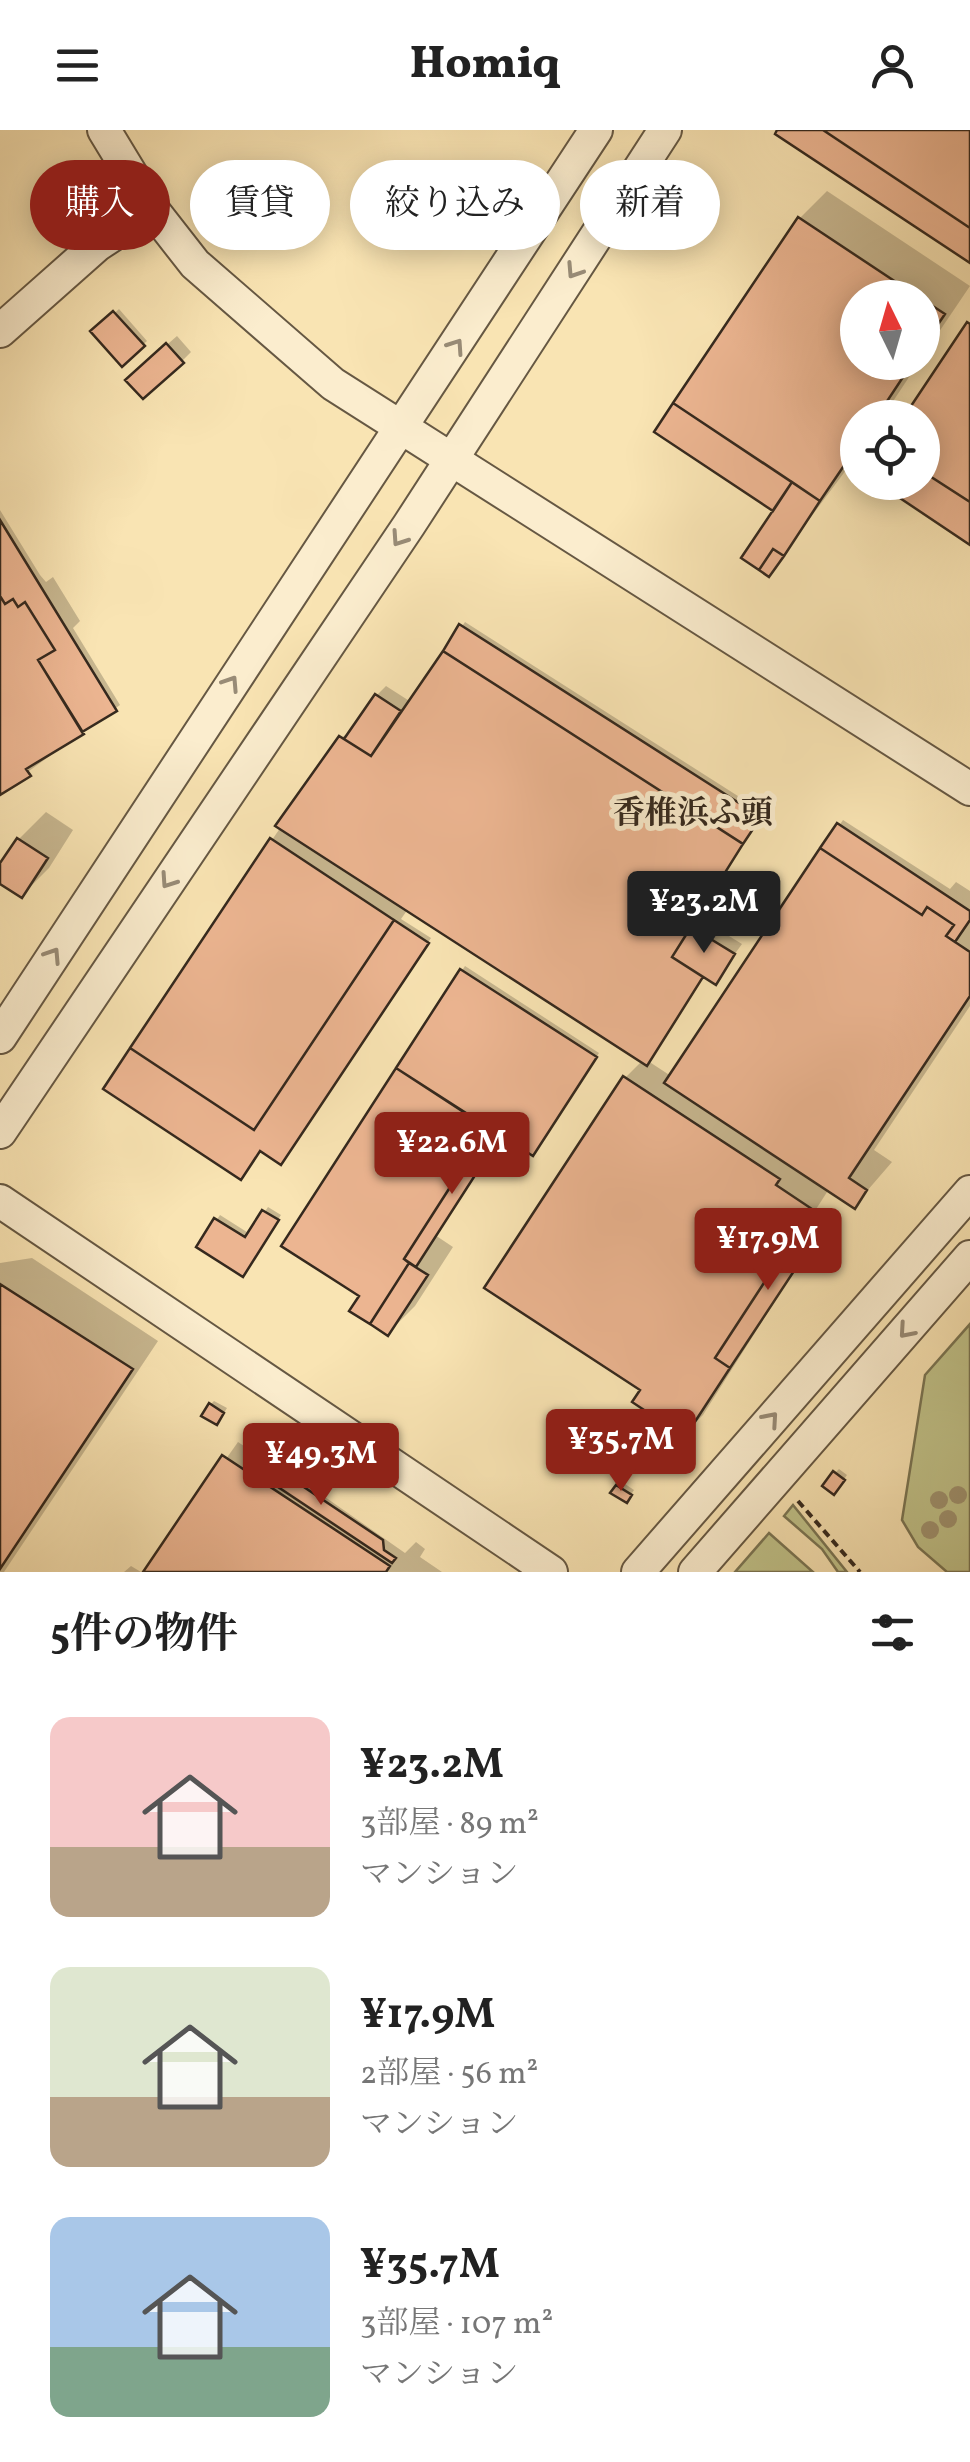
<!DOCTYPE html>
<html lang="ja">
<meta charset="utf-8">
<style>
:root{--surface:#fff;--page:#f6f6f6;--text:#222;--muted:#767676;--accent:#8f2418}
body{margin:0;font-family:Vollkorn,"Noto Serif JP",serif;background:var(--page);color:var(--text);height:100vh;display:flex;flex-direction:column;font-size:38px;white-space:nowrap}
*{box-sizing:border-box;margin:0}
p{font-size:32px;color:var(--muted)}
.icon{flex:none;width:55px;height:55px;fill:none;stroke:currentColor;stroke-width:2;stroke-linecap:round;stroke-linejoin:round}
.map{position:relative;height:1442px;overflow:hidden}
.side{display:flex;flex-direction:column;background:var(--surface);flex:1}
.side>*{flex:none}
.banner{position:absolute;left:30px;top:30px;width:910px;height:90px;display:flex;gap:20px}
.needle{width:65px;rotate:355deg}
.buttons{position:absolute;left:840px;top:150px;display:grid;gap:20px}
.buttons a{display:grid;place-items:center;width:100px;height:100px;border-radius:50%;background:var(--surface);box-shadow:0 5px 25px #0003;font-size:50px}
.price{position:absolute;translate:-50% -85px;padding:0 22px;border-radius:10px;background:var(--accent);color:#fff;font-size:32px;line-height:65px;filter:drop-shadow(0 2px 5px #0008)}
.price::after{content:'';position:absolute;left:50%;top:60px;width:30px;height:22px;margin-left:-15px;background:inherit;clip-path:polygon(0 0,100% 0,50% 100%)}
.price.on{background:#222;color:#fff}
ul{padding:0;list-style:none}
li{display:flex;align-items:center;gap:30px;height:250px;padding:0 50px}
li span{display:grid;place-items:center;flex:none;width:280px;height:200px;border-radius:20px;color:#555}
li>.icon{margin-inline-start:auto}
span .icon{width:120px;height:120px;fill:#fffc;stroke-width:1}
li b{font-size:42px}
h2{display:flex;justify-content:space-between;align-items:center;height:120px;padding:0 50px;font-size:42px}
.chip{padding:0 35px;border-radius:45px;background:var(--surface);box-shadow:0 5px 25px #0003;font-size:35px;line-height:90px}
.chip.on{background:var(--accent);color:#fff}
header{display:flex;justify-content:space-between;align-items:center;height:130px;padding:0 50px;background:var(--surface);font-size:45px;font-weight:800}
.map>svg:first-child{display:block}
.green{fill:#c1c38a;stroke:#7b7654;stroke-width:2.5}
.shadow{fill:#0003}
.building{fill:#ecb591;stroke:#35291e;stroke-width:2.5}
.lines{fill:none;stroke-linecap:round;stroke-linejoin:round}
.minor-casing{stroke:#665843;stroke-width:36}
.path{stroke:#35291e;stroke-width:4;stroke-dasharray:8 5;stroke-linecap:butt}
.minor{stroke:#fbedce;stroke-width:32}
.tree{fill:#a09370}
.oneway{stroke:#988b76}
.labels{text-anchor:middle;stroke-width:10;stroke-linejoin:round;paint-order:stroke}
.quarter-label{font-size:32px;font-weight:bold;fill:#35291e;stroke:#fbedce}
</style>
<header><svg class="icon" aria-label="menu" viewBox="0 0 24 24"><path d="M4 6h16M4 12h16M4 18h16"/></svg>Homiq<svg class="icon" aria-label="person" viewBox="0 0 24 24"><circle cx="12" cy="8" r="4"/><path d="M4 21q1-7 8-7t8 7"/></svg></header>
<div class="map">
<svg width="970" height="1442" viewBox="0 0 970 1442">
<rect width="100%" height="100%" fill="#f9e4b3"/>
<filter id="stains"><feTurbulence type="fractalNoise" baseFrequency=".002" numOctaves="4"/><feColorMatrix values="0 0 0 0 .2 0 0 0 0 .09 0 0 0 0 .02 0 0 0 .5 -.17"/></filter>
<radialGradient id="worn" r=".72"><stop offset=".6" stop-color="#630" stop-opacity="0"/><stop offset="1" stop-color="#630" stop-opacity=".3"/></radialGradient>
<path class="green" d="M970,1194V1442H947L918,1417L902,1390L925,1245Z
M793,1375L847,1442H838L822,1419L784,1386Z
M769,1403L813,1442H735Z"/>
<path class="shadow" d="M827,61L970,156L922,227V168H858V232H919L882,288H858V324L787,419L776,380L800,88Z
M119,179L147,211L122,233L94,202Z
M177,206L191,222L182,231L138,240Z
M0,380L40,445L46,452L53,447L80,491L73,498L120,575L0,662Z
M465,492L763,682L698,787L742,814L715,851L705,845L648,931L671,946L843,690L950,759L956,752L970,761V876L874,1020L892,1032L854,1076L829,1059L811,1087L823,1095L703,1285L684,1304L644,1259L625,948L643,930L408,779L401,789L431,808L285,1028L272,710L341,608L353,600L377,565L386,556L411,572Z
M46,682L73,700L49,738L22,765L0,751V738L19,709Z
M465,836L599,923L537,1019L501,1003L435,1105L453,1117L415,1176L388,1203L362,1165L285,1115Z
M268,1077L281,1085L246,1140L199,1116L220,1085L250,1104Z
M32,1128L158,1211L4,1442H0V1133Z
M214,1271L227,1278L221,1288L210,1275Z
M238,1312L262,1328L265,1325L405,1423L416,1412L425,1419L420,1427L442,1442H146Z
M839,1339L847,1345L838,1358L835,1343Z
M622,1352L634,1360L630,1366L618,1356Z
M131,1436L141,1442H124Z"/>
<path class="building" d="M777,0H823L970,98V133L775,4Z
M823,0H970V98Z
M798,87L920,168H858V232H913L876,288H858V315L820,371L673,273Z
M922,169L945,184L922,218Z
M113,181L145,216L122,237L90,201Z
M967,192L970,194V372L922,341V288H903Z
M166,213L184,233L143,269L125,250Z
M673,273L792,352L773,381L654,302Z
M922,341L970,372V415L876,352H922Z
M792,352L820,371L784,426L773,419L759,440L741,428Z
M0,390L117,581L82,602L38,530L55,520L25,472L18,477L13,469L5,474L0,466Z
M773,419L784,426L769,447L759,440Z
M0,466L5,474L13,469L18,477L25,472L55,520L38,530L84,604L26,639L31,646L0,665Z
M459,494L761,687L743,714L443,521Z
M443,521L743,714L672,827L703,847L647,936L275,696L339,606L371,626Z
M375,564L401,581L371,626L344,609Z
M837,693L970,781V790L955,812L946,806L954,795L927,777L922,785L820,718Z
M17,708L48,728L22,768L0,754V733Z
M270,708L394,790L254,1000L130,918Z
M820,718L922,785L927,777L954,795L946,806L970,822V866L849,1048L867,1060L855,1079L664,953Z
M394,790L429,813L281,1035L260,1021L241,1050L103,959L130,918L254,1000Z
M691,797L735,824L716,855L672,827Z
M460,839L597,927L533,1026L396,938Z
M396,938L488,998L404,1129L409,1133L370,1194L349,1181L359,1166L281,1116Z
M623,946L780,1049L776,1055L812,1079L715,1228L730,1238L685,1307L632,1272L640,1260L484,1158Z
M488,998L501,1005L416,1137L404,1129Z
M262,1080L279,1090L243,1147L196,1117L214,1088L245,1107Z
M805,1090L821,1100L730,1238L715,1228Z
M409,1133L428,1145L388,1206L370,1194Z
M0,1154L133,1239L0,1439Z
M209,1273L224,1283L217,1295L201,1286Z
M222,1325L390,1436L386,1442H143Z
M259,1327L383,1410L384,1420L396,1428L392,1433L251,1339Z
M833,1341L845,1350L834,1365L822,1356Z
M616,1355L632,1365L627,1373L610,1363Z"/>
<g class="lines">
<g class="minor-casing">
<path id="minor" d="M104,0L152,79L195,134L333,254L970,659
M0,201L97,115L152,79
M0,907L596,0
M0,1002L409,395L665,0
M0,1071L551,1442
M638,1442L970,1062
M695,1442L970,1127"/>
</g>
<path class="path" d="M798,1371L860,1442"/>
<use href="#minor" class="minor"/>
</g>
<g class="tree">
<circle cx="958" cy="1365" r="9"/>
<circle cx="939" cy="1370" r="9"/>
<circle cx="948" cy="1389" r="9"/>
<circle cx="930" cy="1400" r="9"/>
</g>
<defs><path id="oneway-chevron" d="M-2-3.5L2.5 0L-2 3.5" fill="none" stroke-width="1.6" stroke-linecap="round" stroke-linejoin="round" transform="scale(2.5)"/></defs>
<g class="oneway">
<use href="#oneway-chevron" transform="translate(574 141) rotate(123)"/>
<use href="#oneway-chevron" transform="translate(456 216) rotate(-56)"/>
<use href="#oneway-chevron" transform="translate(399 409) rotate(124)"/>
<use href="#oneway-chevron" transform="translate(231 553) rotate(-57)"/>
<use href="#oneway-chevron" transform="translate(168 751) rotate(124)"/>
<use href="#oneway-chevron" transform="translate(53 825) rotate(-57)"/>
<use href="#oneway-chevron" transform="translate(906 1201) rotate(131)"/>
<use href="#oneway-chevron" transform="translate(771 1289) rotate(-49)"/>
</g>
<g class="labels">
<g class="quarter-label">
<text x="693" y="693">香椎浜ふ頭</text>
</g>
</g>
<rect width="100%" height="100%" filter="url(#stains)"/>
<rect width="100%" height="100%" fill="url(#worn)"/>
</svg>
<div class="buttons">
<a><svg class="needle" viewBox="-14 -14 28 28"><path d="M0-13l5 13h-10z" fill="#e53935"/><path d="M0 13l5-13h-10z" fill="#767676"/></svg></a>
<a><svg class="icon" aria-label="locate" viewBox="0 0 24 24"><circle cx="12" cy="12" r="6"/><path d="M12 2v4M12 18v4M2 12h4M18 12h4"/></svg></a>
</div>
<b class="price on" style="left:704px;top:826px">¥23.2M</b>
<b class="price" style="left:452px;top:1067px">¥22.6M</b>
<b class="price" style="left:768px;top:1163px">¥17.9M</b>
<b class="price" style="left:621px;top:1364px">¥35.7M</b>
<b class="price" style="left:321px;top:1378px">¥49.3M</b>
<div class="banner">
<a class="chip on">購入</a>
<a class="chip">賃貸</a>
<a class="chip">絞り込み</a>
<a class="chip">新着</a>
</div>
</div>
<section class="side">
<h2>5件の物件<svg class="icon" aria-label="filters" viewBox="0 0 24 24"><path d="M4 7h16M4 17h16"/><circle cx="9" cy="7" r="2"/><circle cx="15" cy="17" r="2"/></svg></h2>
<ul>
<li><span style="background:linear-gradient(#f6c9c9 65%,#b9a48a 0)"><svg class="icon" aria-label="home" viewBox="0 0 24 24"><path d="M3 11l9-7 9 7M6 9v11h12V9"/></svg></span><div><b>¥23.2M</b><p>3部屋 · 89 m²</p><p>マンション</p></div></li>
<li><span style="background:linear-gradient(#dfe7d0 65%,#b9a48a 0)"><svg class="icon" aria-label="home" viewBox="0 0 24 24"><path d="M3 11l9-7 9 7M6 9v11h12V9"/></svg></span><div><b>¥17.9M</b><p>2部屋 · 56 m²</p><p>マンション</p></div></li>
<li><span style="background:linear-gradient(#a9c7e8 65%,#7fa58c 0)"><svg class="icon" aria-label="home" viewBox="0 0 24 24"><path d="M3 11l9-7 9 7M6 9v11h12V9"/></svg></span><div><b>¥35.7M</b><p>3部屋 · 107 m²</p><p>マンション</p></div></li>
</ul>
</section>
